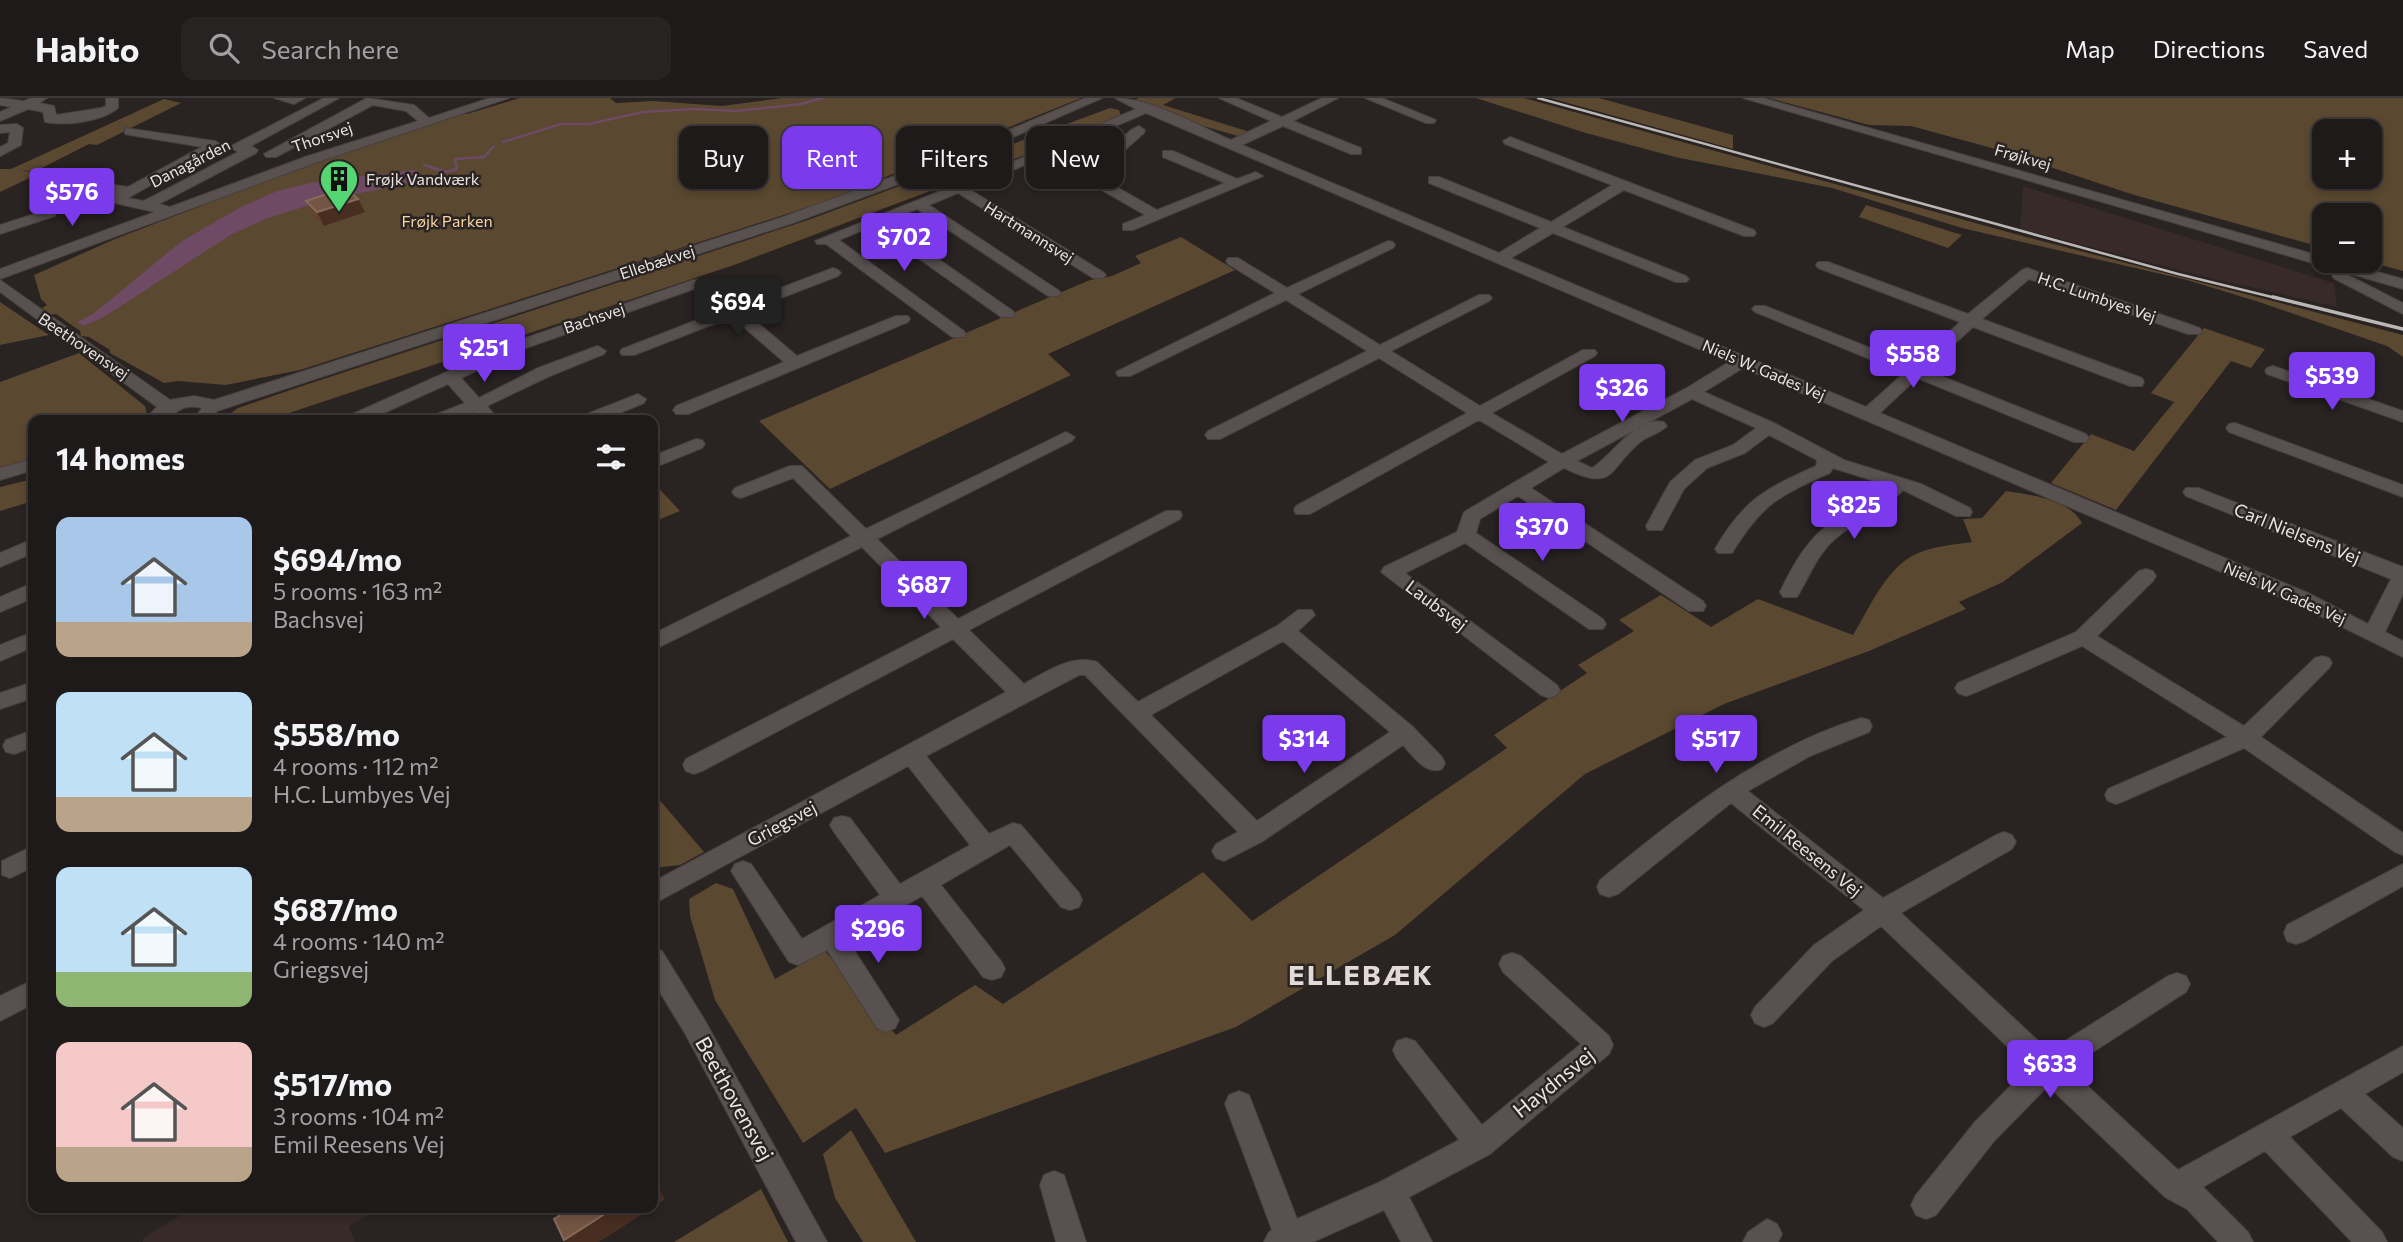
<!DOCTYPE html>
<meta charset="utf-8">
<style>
:root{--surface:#1f1a1a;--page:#272323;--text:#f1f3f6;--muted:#a1a1a2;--line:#3c3839;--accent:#7c3aed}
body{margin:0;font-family:Commissioner,sans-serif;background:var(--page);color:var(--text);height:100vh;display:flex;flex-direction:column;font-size:26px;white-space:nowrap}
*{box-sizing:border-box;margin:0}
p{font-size:23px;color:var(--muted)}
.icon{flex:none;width:38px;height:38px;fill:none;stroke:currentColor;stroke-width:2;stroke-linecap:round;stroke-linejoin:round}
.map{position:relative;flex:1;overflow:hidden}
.side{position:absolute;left:28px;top:317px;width:630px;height:798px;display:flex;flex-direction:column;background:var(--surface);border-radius:14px;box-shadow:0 4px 10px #0003,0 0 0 2px var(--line)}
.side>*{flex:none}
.guide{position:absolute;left:679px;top:28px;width:665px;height:63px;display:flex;gap:14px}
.tools{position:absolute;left:2312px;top:21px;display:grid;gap:14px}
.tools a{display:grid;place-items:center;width:70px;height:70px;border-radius:14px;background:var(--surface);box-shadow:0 4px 10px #0003,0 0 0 2px var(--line);font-size:35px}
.price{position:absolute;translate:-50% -60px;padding:0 16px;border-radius:7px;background:var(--accent);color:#fff;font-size:23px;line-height:46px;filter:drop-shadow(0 2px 4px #0008)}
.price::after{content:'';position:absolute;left:50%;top:42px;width:21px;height:16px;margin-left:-10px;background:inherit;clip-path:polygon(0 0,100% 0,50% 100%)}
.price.on{background:#222;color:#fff}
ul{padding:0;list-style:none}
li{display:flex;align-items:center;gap:21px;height:175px;padding:0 28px}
li span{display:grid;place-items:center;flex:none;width:196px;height:140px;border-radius:14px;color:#555}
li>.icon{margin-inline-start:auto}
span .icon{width:84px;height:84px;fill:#fffc;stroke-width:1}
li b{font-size:30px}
h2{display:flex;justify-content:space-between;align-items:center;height:84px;padding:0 28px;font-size:30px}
.chip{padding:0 24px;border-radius:14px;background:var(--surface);box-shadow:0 4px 10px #0003,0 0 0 2px var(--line);font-size:24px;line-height:63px}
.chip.on{background:var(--accent);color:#fff}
header{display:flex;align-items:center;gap:42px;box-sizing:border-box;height:98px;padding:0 35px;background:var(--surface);border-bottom:2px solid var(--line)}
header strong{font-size:33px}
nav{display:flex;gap:38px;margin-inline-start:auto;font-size:24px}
.search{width:490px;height:63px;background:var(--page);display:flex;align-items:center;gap:18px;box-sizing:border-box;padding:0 24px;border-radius:14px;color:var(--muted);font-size:26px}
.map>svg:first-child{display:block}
.built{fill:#372a29}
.green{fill:#5a4830;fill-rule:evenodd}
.water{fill:#6e4a65}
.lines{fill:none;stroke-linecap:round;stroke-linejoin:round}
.stream{stroke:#6e4a65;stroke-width:2.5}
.minor-casing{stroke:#46403f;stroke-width:2}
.minor{fill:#585150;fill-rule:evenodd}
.rail-far1{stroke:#bcb7b7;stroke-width:2.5}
.rail{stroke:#bcb7b7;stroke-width:3.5}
.wall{fill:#66422f}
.shaded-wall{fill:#482e21}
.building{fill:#745442;stroke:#866a5c;stroke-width:2}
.labels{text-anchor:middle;stroke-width:5;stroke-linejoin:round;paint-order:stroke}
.far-street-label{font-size:16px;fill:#e9e4e4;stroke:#292322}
.far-poi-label{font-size:16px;fill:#e9e4e4;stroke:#292322;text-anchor:start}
.far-park-label{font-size:16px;fill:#f8d4a4;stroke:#292322}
.street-label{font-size:18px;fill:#e9e4e4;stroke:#292322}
.near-street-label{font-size:21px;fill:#e9e4e4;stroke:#292322}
.near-district-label{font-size:28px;font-weight:bold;letter-spacing:2px;fill:#e2d9d8;stroke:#292322}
</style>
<header>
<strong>Habito</strong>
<div class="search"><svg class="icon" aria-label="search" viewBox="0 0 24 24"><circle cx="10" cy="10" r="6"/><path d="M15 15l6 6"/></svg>Search here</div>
<nav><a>Map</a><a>Directions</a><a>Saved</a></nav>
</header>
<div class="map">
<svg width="2403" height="1144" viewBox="0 0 2403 1144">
<rect width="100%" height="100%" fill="#292322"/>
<path class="built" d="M2023,88L2334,185L2337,209L2210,180L2020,131Z
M192,1110H381L349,1128L355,1144H143V1140Z"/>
<path class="green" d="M520,0H610L616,5L653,3L722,8L782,0H1081L821,105L300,272L226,287L178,283L164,285L110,255V252L89,239L81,238L80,233L56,216L49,217L42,210L47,207L41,201L34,177L115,141L289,74L440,21C451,23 455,14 467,16Z
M1138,0H1176L1163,7L1250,34L1241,39L1183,22L1136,2Z
M1476,0H1524L2015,136L2403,237V259L2387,248L2259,204L2187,182L1962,130L1832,90L1675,59L1586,35Z
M1550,0H1599L1733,37V51Z
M1769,0H2403V173L2367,163H2370V117H2324V150L2131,96L1999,52L1911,28L1869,27ZM2324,33H2370V79H2324Z
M164,1L181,5L97,47L89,46L34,74L18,71L38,76L0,94V71H11Z
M1110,10L1119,12L1121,18L1089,33L734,167L268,322H222L238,310L302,288L808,122Z
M1866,107L1962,137L1948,150L1859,119Z
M1181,139L1235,172L1048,256L1071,277L830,391L759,323L1090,182L1112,178L1141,165L1135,158Z
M0,204L49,237L0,247Z
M2204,230L2265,251L2251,270L2231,263L2116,412L2051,385L2091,336L2134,353L2174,304L2151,295Z
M79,255L145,308L147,316L139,322H33V361L0,373V284Z
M33,381V403L0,413V389Z
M653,384L680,413L653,424Z
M2006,393C2031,397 2069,401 2082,425L2003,484L1959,504L1966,511L1869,553L1724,606L1585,676L1395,837L1236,929L885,1055L856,1010L803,1045L715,902L690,818L689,801L716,785L733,791L775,881L825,853L896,937L975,887L1003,906L1203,774L1252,823L1507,650L1494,637L1587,575L1578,567L1634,533L1619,522L1661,497L1711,529L1758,501L1853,537C1869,511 1884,474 1912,458C1930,448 1953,447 1972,444L1963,421L1982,420Z
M653,698L657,699L704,754L680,767L653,770Z
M851,1032L916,1144H863L835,1100L823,1056Z
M761,1091L788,1144H674Z"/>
<path class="water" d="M411,72H416L422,79L402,87L329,101L268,120L232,136L104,219L83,228L77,224L93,216L182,143L241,109L277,93L310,85Z"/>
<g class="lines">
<path class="stream" d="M503,44L561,26H589L643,14L694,11L737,13L801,6L822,0
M424,67L446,74L457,71L455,61L484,59L494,48"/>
<g class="minor-casing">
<path id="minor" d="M0,0L24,3L31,0H47L39,5L54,8L56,17L101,10L106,8V0H118V10C102,24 65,28 45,24L43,14L28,11L0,23V14L12,9L0,7Z
M274,0H305L294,6Z
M324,0H339L251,48L258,52L256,55L159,106L170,109L305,59L418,23L406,13L373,7L276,59H266L264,56L367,0L414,7L429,20L490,0H509L315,65L0,181V171L155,114L110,104L108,101L116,95L48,83V77L128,89L202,49L130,37L125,36V30L215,43L222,47L128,100L144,103L238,54L231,50L233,47Z
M1085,0H1102L945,69L793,125L217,313L211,322H193L202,310C180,305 179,315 163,322C158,323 149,322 144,322L157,309L0,194V182L170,302L194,298L214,302L783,119L935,63Z
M1115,0C1151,0 1197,27 1231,42L1271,23L1219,0H1236L1282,19L1322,0H1338L1293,23L1361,50V56H1351L1283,28L1242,47L1499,155L1540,130L1429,85V79H1439L1551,124L1612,87L1505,46L1503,43L1510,39L1754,132L1756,135L1754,138H1744L1624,92L1563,129L1686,178L1689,181L1686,184H1676L1553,135L1511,160L1866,309L1904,275L1755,214L1752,211L1755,208H1765L1913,267L1960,224L1818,170L1816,167L1818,164H1828L1968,216L2022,172L2027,170L2200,230L2202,233L2200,236H2188L2029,181L1982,221L2142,280L2144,284L2142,288H2130L1973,229L1926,272L2086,336L2089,340L2086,344H2074L1917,280L1880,315L2308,495L2368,526L2391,481L2186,398L2183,394L2186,390H2198L2403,469V496L2385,534L2403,543V559L2294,505L1743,270L1704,294L1774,325L1844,362L1921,386L1970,410L1972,414L1970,418H1956L1903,392C1884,413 1857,422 1836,440C1817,456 1810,478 1797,499H1783L1780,494C1793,467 1807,441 1832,424C1851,411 1871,403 1887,387L1833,370L1830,375C1777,399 1763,405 1732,455H1718L1715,451C1744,401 1765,391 1816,368L1817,362L1769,337L1745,355L1707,370L1684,391L1662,432H1648L1646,428L1670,384L1695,362L1733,347L1756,330L1692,301L1577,363L1592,370C1613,357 1636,317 1664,324L1667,328C1660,335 1651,337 1643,342C1607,369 1618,396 1564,370L1531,390L1703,503L1706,508L1703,513H1689L1518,398L1480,421L1476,435L1603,521L1606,526L1603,531H1589L1465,445L1405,475L1557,587L1560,592L1557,597L1549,600L1541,597L1381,474L1384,469L1457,434L1464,414L1549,364L1479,322L1310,416H1296L1294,412L1296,408L1467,315L1379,260L1220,341H1208L1205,337L1208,333L1367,253L1286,202L1130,278H1118L1116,274L1275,195L1228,166L1226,163L1228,160H1238L1287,190L1388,143L1393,144L1395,147L1393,150L1298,196L1380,247L1479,197H1489L1492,200L1489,203L1391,253L1480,308L1583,252H1595L1597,255L1595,258L1492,315L1562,356L1685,291L1729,264L1146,15L969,91L1103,174L1106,177L1103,180H1093L958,95L929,107L1058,192L1061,195L1058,198H1048L917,111L885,124L1013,213L1015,216L1013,219H1001L873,128L839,142L964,233L966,236L964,239H952L826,146H817L815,143L996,71L1136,11Z
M1365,0H1382L1436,22L1434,25H1426Z
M1743,0H1763L2324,159V163H2338L2403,181V191Z
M17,26L23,30L21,47L0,58V49L8,45L10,34L0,35V27Z
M1139,28L1145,32L1144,35L1118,58L1097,73L1101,80L1157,112L1225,85L1163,59V53H1173L1237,81L1256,74L1263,78L1133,132H1123V126L1145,117L1091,86L1086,78L1071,83L1064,79L1097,61L1131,32Z
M50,111L55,112V118L0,136V127Z
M833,170L838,172L841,175L838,178L745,214L797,258L896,218H908L910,221L908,224L688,316H676L673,312L676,308L784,264L732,219L634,257H622L620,254L622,251L723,212L697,190L526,250L461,280L479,300L538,270L592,250L598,248L606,253L604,256L550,278L487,308L499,322H481L473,314L453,322H429L432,318L465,305L448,286L368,322H345L348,318L514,244L693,182C710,178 724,197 736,207Z
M2340,173L2403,205V216L2335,181L2332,178L2335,175Z
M2273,268L2403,313V324L2267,276L2265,273L2267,270Z
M638,296L646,301L644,305L603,322H579L582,318Z
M2235,325L2403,387V399L2229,334L2226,330L2229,326Z
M1066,334L1075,339L1072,343L877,441L958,521L1166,413H1180L1182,417L1180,421L969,532L1024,586C1046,574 1071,556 1097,564L1138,604L1277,528L1298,512H1312L1315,517L1298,533L1413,629L1442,659L1445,665L1442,671C1425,677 1414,659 1403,647L1263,743L1224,763L1216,760L1212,753L1216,746L1238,734L1085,577H1079L926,658L989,736L1013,725L1021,727L1079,795L1082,802L1079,809L1070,812L1061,809L1010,747L941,787L1001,863L1005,871L1001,879L992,882L983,879L922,798L847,841L899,922L895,930L886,934L877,930L827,852L798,867L789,864L731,773L735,766L743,763L751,766L802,841L880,797L834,734L830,727L834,720L842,718L850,720L900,786L970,747L908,668L653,806V784L1006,594L953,541L702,673L694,676L686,673L683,667L686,661L941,529L862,449L653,552V536L851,438L793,380L741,400L735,398L732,394L735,390L790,368H802L866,431ZM1283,543L1390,634L1257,723L1151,617Z
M696,341L702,342L705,346L702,350L653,370V358Z
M33,361V372L0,382V370Z
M33,441V455L0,469V455Z
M2146,471L2153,473L2156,478L2153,483L2097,538L2244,628L2315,560L2322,558L2329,560L2332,565L2329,570L2261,639L2403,735V757L2395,754L2244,650L2124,703L2116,706L2108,703L2105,697L2108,691L2227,639L2082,548L1974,595L1966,598L1958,595L1955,590L1958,585L2076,534L2139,473Z
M33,485V500L0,514V499Z
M33,534V549L0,563V547Z
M33,584V600L0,611V595Z
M1861,620L1869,622L1872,628L1869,634L1810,658L1748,693L1883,800L1996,737L2004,734L2012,737L2016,744L2012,751L1901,815L2049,953L2168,878L2177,875L2186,878L2190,886L2186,894L2068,970L2178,1072L2403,948V974L2365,996L2403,1030V1063L2393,1059L2341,1010L2290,1039L2382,1134L2387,1144H2352L2265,1053L2203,1089L2248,1134L2253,1144H2218L2187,1111L2165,1099L2048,988L1995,1042L1936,1117L1926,1121L1916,1117L1911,1107L1916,1097L1975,1024L2029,969L1881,828L1832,863L1773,925L1764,929L1755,925L1751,917L1755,909L1814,847L1864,812L1731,705L1618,796L1609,799L1600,796L1597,789L1600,782C1680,716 1761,651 1861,620Z
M33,632V649L14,656L6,654L3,648L6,642Z
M33,748V769L10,780L2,777V763Z
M2403,766V788L2305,843L2296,846L2287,843L2284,835L2287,827Z
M653,850L662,853L704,921L827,1144H796L686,937L653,883Z
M1512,855L1521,858L1609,938L1613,947L1609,956L1490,1056L1409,1099L1432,1144H1401L1384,1112L1313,1144H1264L1269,1134L1272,1132L1225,1006L1229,997L1239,993L1249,997L1297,1121L1380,1084L1459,1042L1397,961L1393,952L1397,943L1406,940L1415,943L1482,1027L1581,946L1503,874L1499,866L1503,858Z
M33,882V906L0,923V898Z
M1054,1073L1064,1077L1086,1144H1056L1040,1087L1044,1077Z
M1767,1121L1777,1126L1782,1136L1778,1144H1743L1748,1134Z"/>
</g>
<use href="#minor" class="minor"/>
<path class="rail-far1" d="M1538,0L2178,176L2280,201"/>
<path class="rail" d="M2273,199L2403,231"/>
</g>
<path class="wall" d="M306,103L365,114L324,128L313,116Z"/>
<path class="shaded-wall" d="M358,101L365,114L324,128L317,114Z
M653,1080L665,1101L653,1109Z
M614,1110H652L599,1144H566L564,1142Z"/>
<path class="building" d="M346,90L358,101L317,114L306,103Z
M555,1110H614L564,1142L554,1121L559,1118Z"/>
<defs>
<g id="building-pin" transform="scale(2.0125)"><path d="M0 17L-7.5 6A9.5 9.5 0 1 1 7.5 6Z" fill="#54d672" stroke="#292322"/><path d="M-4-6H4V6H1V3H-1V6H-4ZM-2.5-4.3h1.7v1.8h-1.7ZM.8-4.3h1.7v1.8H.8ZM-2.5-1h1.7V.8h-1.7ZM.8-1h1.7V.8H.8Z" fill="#111"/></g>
</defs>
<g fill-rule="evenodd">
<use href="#building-pin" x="339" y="81"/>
</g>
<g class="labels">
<g class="far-street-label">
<text transform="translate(322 39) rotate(-19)" y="6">Thorsvej</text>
<text transform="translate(2023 59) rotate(16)" y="6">Frøjkvej</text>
<text transform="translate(190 65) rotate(-27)" y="6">Danagården</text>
<text transform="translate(1029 134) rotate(32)" y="6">Hartmannsvej</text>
<text transform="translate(657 164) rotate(-18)" y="6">Ellebækvej</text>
<text transform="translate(2097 199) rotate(19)" y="6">H.C. Lumbyes Vej</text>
<text transform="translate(594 220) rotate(-19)" y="6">Bachsvej</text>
<text transform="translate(84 248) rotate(34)" y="6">Beethovensvej</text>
<text transform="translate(1764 272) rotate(23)" y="6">Niels W. Gades Vej</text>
<text transform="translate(2285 495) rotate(24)" y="6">Niels W. Gades Vej</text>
</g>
<g class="far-poi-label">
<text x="366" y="87">Frøjk Vandværk</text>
</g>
<g class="far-park-label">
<text x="447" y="129">Frøjk Parken</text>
</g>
<g class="street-label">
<text transform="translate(2297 436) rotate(22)" y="6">Carl Nielsens Vej</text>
<text transform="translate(1436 508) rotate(37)" y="6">Laubsvej</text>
<text transform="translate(782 726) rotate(-28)" y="6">Griegsvej</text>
<text transform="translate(1807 753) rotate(39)" y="6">Emil Reesens Vej</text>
</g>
<g class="near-street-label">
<text transform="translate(1554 985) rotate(-39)" y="7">Haydnsvej</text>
<text transform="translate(734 1001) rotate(61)" y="7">Beethovensvej</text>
</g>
<g class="near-district-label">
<text x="1361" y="887">ELLEBÆK</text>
</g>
</g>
</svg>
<div class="tools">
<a>+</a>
<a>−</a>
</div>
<b class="price" style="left:72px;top:130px">$576</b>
<b class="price" style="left:904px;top:175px">$702</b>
<b class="price on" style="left:738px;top:240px">$694</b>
<b class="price" style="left:484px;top:286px">$251</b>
<b class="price" style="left:1913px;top:292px">$558</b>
<b class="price" style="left:2332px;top:314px">$539</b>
<b class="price" style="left:1622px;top:326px">$326</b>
<b class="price" style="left:1854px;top:443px">$825</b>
<b class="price" style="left:1542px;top:465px">$370</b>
<b class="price" style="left:924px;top:523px">$687</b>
<b class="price" style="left:1304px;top:677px">$314</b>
<b class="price" style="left:1716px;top:677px">$517</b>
<b class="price" style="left:878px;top:867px">$296</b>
<b class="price" style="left:2050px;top:1002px">$633</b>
<div class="guide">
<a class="chip">Buy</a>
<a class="chip on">Rent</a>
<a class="chip">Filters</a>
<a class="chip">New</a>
</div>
<section class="side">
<h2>14 homes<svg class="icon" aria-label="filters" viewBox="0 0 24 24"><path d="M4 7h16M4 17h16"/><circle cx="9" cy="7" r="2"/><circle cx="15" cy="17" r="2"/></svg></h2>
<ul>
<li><span style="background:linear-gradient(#a9c7e8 75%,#b9a48a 0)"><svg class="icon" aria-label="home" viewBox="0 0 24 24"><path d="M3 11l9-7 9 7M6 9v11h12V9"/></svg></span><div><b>$694/mo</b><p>5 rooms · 163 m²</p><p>Bachsvej</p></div></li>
<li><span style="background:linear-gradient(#bfe0f5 75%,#b9a48a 0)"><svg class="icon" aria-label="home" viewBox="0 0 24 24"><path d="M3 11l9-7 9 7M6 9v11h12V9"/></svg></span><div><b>$558/mo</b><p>4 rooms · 112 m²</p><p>H.C. Lumbyes Vej</p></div></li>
<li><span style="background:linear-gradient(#bfe0f5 75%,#8fb573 0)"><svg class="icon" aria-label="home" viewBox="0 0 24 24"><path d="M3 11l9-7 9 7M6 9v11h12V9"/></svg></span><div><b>$687/mo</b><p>4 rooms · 140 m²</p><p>Griegsvej</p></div></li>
<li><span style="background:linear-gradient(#f6c9c9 75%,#b9a48a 0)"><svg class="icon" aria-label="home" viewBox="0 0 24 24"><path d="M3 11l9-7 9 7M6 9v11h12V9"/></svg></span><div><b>$517/mo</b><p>3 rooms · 104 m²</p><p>Emil Reesens Vej</p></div></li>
</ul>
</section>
</div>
